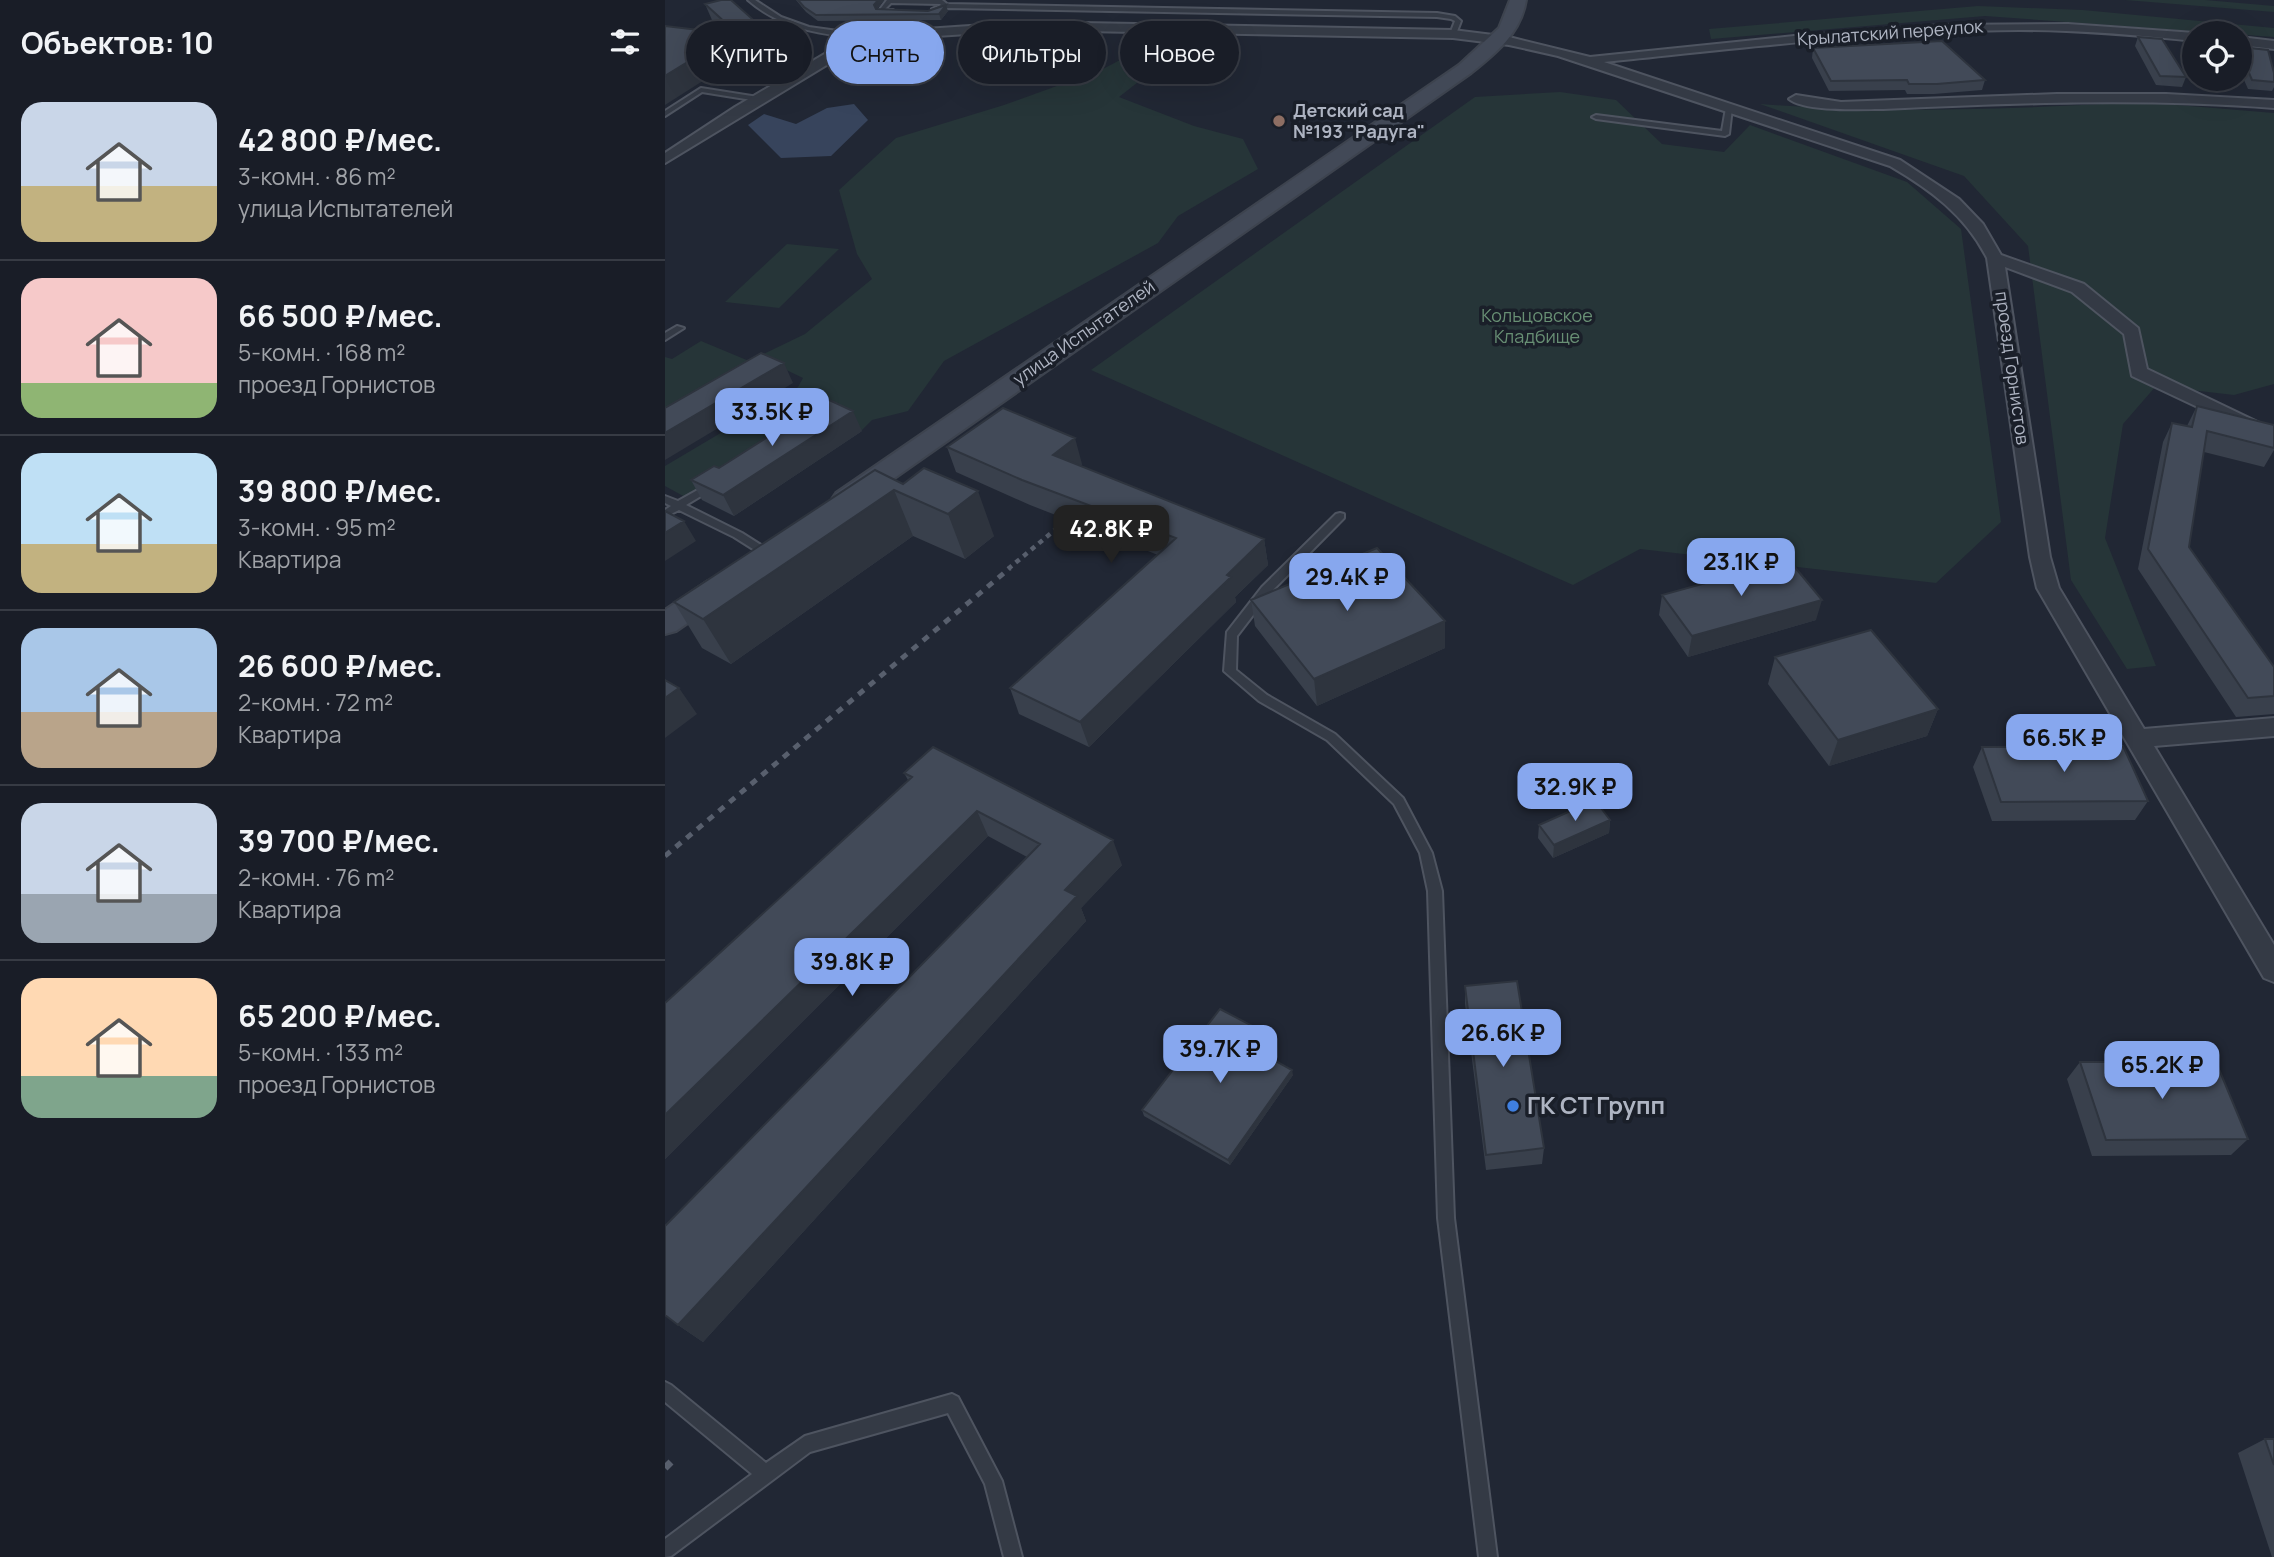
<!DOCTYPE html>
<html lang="ru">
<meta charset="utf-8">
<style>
:root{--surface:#191d27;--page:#262a33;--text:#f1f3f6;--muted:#9fa2a7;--line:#373b44;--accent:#87a7ee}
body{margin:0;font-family:Manrope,sans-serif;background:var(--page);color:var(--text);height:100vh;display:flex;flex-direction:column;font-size:26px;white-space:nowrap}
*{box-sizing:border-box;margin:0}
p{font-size:23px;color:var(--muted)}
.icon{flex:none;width:38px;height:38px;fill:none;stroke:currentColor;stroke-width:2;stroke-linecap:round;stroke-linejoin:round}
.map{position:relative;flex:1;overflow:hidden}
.side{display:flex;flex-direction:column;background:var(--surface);width:665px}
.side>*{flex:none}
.banner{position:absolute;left:21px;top:21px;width:665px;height:63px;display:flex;gap:14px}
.controls{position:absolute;left:1517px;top:21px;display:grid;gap:14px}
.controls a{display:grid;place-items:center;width:70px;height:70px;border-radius:50%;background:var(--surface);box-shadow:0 7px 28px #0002,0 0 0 2px var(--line);font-size:35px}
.price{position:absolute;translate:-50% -60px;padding:0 16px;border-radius:14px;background:var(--accent);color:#111;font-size:23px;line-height:46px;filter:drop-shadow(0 2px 4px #0008)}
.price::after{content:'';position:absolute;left:50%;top:42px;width:21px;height:16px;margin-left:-10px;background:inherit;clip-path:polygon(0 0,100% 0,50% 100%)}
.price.selected{background:#222;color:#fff}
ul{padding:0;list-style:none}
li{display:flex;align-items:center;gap:21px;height:175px;padding:0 21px}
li+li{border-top:2px solid var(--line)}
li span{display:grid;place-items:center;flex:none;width:196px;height:140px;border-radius:21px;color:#555}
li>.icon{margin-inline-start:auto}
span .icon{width:84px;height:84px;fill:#fffc;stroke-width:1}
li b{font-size:30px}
h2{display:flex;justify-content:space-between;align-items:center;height:84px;padding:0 21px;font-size:30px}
.tag{padding:0 24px;border-radius:32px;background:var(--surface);box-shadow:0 7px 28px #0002,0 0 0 2px var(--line);font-size:24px;line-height:63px}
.tag.selected{background:var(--accent);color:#111}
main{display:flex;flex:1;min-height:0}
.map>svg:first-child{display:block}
.green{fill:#263538}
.water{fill:#37445c}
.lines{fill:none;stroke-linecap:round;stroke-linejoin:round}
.lane-casing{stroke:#4e5460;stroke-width:4}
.street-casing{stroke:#4e5460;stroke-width:4}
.secondary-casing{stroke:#3d434e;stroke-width:4}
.lane{fill:#343a45;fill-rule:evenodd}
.street{fill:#343a45;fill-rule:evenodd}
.secondary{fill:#424957;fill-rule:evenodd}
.rail-far2{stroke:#585f6d;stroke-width:4.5;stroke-dasharray:5 5;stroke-linecap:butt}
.rail-far1{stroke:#585f6d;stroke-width:5;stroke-dasharray:7 7;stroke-linecap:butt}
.rail{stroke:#585f6d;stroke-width:7;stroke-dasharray:9 9;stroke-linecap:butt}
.wall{fill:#39404c}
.shaded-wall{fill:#2e343e}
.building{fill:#424a58;stroke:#2e343e;stroke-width:2}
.education-dot{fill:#8d6e63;stroke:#1a1f29;stroke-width:2.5}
.shop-dot{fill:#3f7fe0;stroke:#1a1f29;stroke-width:2.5}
.labels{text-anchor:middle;stroke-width:7;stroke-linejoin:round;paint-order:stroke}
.far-street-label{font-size:18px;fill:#aeb4c2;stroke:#1a1f29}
.far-poi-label{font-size:18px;font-weight:bold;fill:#aeb4c2;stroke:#1a1f29;text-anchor:start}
.far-park-label{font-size:18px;fill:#688f74;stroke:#1a1f29}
.near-poi-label{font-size:24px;font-weight:bold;fill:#aeb4c2;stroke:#1a1f29;text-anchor:start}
</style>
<main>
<section class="side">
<h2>Объектов: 10<svg class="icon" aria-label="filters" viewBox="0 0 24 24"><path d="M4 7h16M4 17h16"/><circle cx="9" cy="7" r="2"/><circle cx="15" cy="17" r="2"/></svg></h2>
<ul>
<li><span style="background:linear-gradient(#c9d6e8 60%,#c2b280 0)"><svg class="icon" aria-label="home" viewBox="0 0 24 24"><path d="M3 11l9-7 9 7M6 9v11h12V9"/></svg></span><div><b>42 800 ₽/мес.</b><p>3-комн. · 86 m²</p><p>улица Испытателей</p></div></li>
<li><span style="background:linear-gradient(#f6c9c9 75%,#8fb573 0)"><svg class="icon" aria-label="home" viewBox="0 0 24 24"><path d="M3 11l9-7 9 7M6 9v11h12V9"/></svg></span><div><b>66 500 ₽/мес.</b><p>5-комн. · 168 m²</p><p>проезд Горнистов</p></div></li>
<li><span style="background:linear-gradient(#bfe0f5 65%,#c2b280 0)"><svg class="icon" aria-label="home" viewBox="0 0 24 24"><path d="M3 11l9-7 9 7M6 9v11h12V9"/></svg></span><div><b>39 800 ₽/мес.</b><p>3-комн. · 95 m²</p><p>Квартира</p></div></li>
<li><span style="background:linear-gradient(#a9c7e8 60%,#b9a48a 0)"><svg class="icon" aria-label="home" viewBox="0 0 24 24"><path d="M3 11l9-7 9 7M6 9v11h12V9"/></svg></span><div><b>26 600 ₽/мес.</b><p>2-комн. · 72 m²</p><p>Квартира</p></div></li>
<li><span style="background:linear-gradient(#c9d6e8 65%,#9aa5b1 0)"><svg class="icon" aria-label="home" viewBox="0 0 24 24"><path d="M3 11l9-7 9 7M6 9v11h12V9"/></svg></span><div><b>39 700 ₽/мес.</b><p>2-комн. · 76 m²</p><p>Квартира</p></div></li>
<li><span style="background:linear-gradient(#ffd9b3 70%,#7fa58c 0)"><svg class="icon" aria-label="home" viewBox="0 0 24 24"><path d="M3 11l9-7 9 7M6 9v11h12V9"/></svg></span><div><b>65 200 ₽/мес.</b><p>5-комн. · 133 m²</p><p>проезд Горнистов</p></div></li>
</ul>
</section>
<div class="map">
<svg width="1609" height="1557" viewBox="0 0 1609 1557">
<rect width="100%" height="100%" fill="#212734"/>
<path class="green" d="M1460,0H1540L1609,6V12Z
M1313,6L1418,10L1609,28V37L1320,16L1046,39L1044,29Z
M474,50L510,53L454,97L529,126L578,139L593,169L513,216L493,243L279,361L243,411L207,420L195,432L159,415L20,497L0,486V466L133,387L138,378L113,366L0,410V357L7,359L36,341L84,361L140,334L207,279L192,254L174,190L231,138L339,105L436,70Z
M895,92L951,100L997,144L1059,152L1085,125L1242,182L1296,229L1336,522L1271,583L975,549L908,585L426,370L810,97Z
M1476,102L1609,113V384L1569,395L1491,386L1458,424L1440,538L1491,666L1462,669L1406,580L1363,246L1299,176L1095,104C1221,114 1349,109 1476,102Z
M122,244L174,249L114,308L60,302Z"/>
<path class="water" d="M189,104L203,120L166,156L116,158L83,125L99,114L131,124L162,108Z"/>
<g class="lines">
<g class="lane-casing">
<path id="lane" d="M83,0H90L116,17L144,27L209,36L206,38C162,36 117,30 83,0Z
M222,0H277L282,4L772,13L790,16L796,21L791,34L788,36L785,34L790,21L786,19L772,17L281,8L269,12L267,9L276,5L275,4L226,3L220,9L228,10V12H213Z
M36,88L93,97L96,99L93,101L37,92L0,116V111Z
M1064,106L1067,108L1064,134L1060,136L931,119L927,117L931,115L1057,131L1061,108Z
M12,326L19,328L0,340V333Z
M47,482L51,483V487L21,505L77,533L107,552L108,554L107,556H99L69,537L14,510L0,517V510L6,506L0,503V496L13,501Z
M675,513L679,514V518L605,593L572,636L571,670L602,695L670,734L738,798L767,853L777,891L789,1218L832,1557H814L773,1218L763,891L755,853L729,804L662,740L594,701L559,671L562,632L597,587L671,514Z
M0,1382L6,1385L101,1463L140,1436L287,1394L293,1397L337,1481L357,1557H339L320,1484L283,1413L145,1452L6,1556L0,1557V1539L87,1474L0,1402Z"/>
</g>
<g class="street-casing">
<path id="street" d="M363,22L788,30L844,37L925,57L1129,36L1278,25L1403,24L1530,33V41C1471,35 1413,30 1354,30C1215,31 1077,48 939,62L1235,160L1294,199L1318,224L1336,255L1419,284L1473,328L1482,369L1609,430V443L1467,376L1459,334L1407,292L1340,267L1385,557L1394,588L1479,729L1609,718V736L1489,746L1609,945V982L1599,978L1372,588L1365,557L1322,258C1300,215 1266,190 1225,166L893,56L844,45L788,38L363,30L209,40L178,55L0,163V153L70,107L168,49L201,33Z
M1575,37L1609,41V49L1575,45Z
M1392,94H1501L1609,100V108C1478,98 1349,103 1218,109C1198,109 1139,112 1124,99L1131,95L1176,102Z"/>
</g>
<g class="secondary-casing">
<path id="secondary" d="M845,0H861C856,33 831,53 806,73L191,505L181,508L171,505L167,499L171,493L794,65L834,28Z
M53,578L63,581L68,588L63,595L11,631L0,634V610L43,581Z"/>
</g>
<use href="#lane" class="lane"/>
<use href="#street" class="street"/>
<use href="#secondary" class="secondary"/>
<path class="rail-far2" d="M343,569L397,524"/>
<path class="rail-far1" d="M0,856L345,568"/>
<path class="rail" d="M0,1468L6,1462"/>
</g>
<path class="wall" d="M131,0H219L212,9L283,11L276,20L153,21L141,12Z
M40,4L111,50L93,62L72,43L77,56L61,33L47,20Z
M1473,37L1521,77L1517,87L1491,85L1470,46Z
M1575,47L1609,73V87L1607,91L1583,89L1575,71Z
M1148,48L1320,80L1317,90L1269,94H1242L1240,90L1164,91L1147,58Z
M1532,406L1609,425V450L1599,467L1539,452L1524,547L1609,667V714L1571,717L1473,569L1498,442L1507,423L1522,426Z
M197,431L69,516L37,500L26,480L54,468Z
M282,447L417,464L415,466L599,539L603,565L570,597L571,602L424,747L354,714L345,688L493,555L365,505L291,472Z
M210,470L329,536L300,559L248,536L66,664L37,648L9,602Z
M997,595L1151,620L1023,657L994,615Z
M586,600L780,648L652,706L590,626Z
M1110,657L1273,709L1262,736L1164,766L1103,684Z
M1317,747L1483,801L1470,820L1327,821L1308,767Z
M239,773L457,865L416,908L421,921L38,1342L13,1325L362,857L323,836L0,1159V1003L243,780Z
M945,820L944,833L888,858L873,838L874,825Z
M800,986L879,1148L877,1164L821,1170L800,1004Z
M611,1044L602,1056L628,1075L565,1165L479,1116L477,1110Z
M1415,1062L1583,1139L1566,1155L1427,1156L1402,1079Z
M1600,1439H1609V1557H1607L1573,1453Z"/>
<path class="shaded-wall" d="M213,0H219L211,10L209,5Z
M281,5L283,11L276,20L274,14Z
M68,34L77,56L0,105V76Z
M104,34L111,50L93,62L86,46Z
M119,363L128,383L0,460V433Z
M188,411L197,431L69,516L58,495Z
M410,438L417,464L395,481L388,455Z
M229,490L248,536L66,664L38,619Z
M313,491L329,536L300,559L283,514Z
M19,521L31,541L0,561V533Z
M599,539L603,565L570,597L571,602L424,747L415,722L562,575Z
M1157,600L1151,620L1023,657L1027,636Z
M780,621V648L652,706L649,679Z
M14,688L32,714L0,738V698Z
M1273,709L1262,736L1164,766L1173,740Z
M312,811L323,836L0,1159V1115Z
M945,820L944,833L888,858L889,845Z
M448,840L457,865L416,908L421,921L38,1342L13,1325L400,890Z
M610,1038L611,1044L599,1060L598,1054Z
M627,1070L628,1075L565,1165L563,1160Z"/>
<path class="building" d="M56,0H66L104,34L86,46L40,4Z
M133,0H213L209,5L211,9L263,11L281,5L274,14L151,15L139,7Z
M0,26L68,34L0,76Z
M1473,37L1497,39L1521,77L1495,76Z
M1277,41L1320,80L1272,84H1244L1242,80L1166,81L1148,48Z
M1575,47L1603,50L1609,73V82L1587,80L1575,52Z
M96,353L119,363L0,433V408Z
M162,399L188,411L58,495L26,480L49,466L54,468Z
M1532,406L1609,425V448L1542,431L1524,547L1609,667V696L1583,698L1483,549L1507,423L1527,427Z
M338,408L410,438L388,455L599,539L562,575L566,577L415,722L345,688L511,538L357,480L282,447Z
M259,468L313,491L283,514L229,490L38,619L9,602L210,470L238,484Z
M0,511L19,521L0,533Z
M712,548L780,621L649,679L586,600Z
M1124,560L1157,600L1027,636L997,595Z
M1206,630L1273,709L1173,740L1110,657Z
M0,680L14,688L0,698Z
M1458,746L1483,801L1336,802L1317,747Z
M268,747L448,840L400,890L412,896L13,1325L0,1315V1226L375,844L312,811L0,1115V1003L247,777L239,773Z
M930,800L945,820L889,845L874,825Z
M852,981L879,1148L821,1155L800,986Z
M555,1009L610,1038L598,1054L627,1070L563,1160L477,1110Z
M1415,1062H1551L1583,1139L1441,1140Z
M1600,1439H1609V1465Z"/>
<circle class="education-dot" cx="614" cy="121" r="7"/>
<circle class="shop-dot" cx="848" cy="1106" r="7"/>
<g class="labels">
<g class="far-street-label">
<text transform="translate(1225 33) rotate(-4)" y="6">Крылатский переулок</text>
<text transform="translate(419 333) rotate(-35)" y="6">улица Испытателей</text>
<text transform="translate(1347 368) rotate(82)" y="6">проезд Горнистов</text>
</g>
<g class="far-poi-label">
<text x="628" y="117">Детский сад<tspan x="628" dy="21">№193 "Радуга"</tspan></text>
</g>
<g class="far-park-label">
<text x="872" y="322">Кольцовское<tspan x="872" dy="21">Кладбище</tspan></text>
</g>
<g class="near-poi-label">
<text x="862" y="1114">ГК СТ Групп</text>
</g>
</g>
</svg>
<div class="controls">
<a><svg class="icon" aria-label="locate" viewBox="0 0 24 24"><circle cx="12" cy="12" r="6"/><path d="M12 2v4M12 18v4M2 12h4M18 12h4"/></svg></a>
</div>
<b class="price" style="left:107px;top:448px">33.5K ₽</b>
<b class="price selected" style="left:446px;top:565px">42.8K ₽</b>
<b class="price" style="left:1076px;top:598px">23.1K ₽</b>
<b class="price" style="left:682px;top:613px">29.4K ₽</b>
<b class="price" style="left:1399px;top:774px">66.5K ₽</b>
<b class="price" style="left:910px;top:823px">32.9K ₽</b>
<b class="price" style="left:187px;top:998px">39.8K ₽</b>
<b class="price" style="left:838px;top:1069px">26.6K ₽</b>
<b class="price" style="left:555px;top:1085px">39.7K ₽</b>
<b class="price" style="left:1497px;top:1101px">65.2K ₽</b>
<div class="banner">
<a class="tag">Купить</a>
<a class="tag selected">Снять</a>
<a class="tag">Фильтры</a>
<a class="tag">Новое</a>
</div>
</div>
</main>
